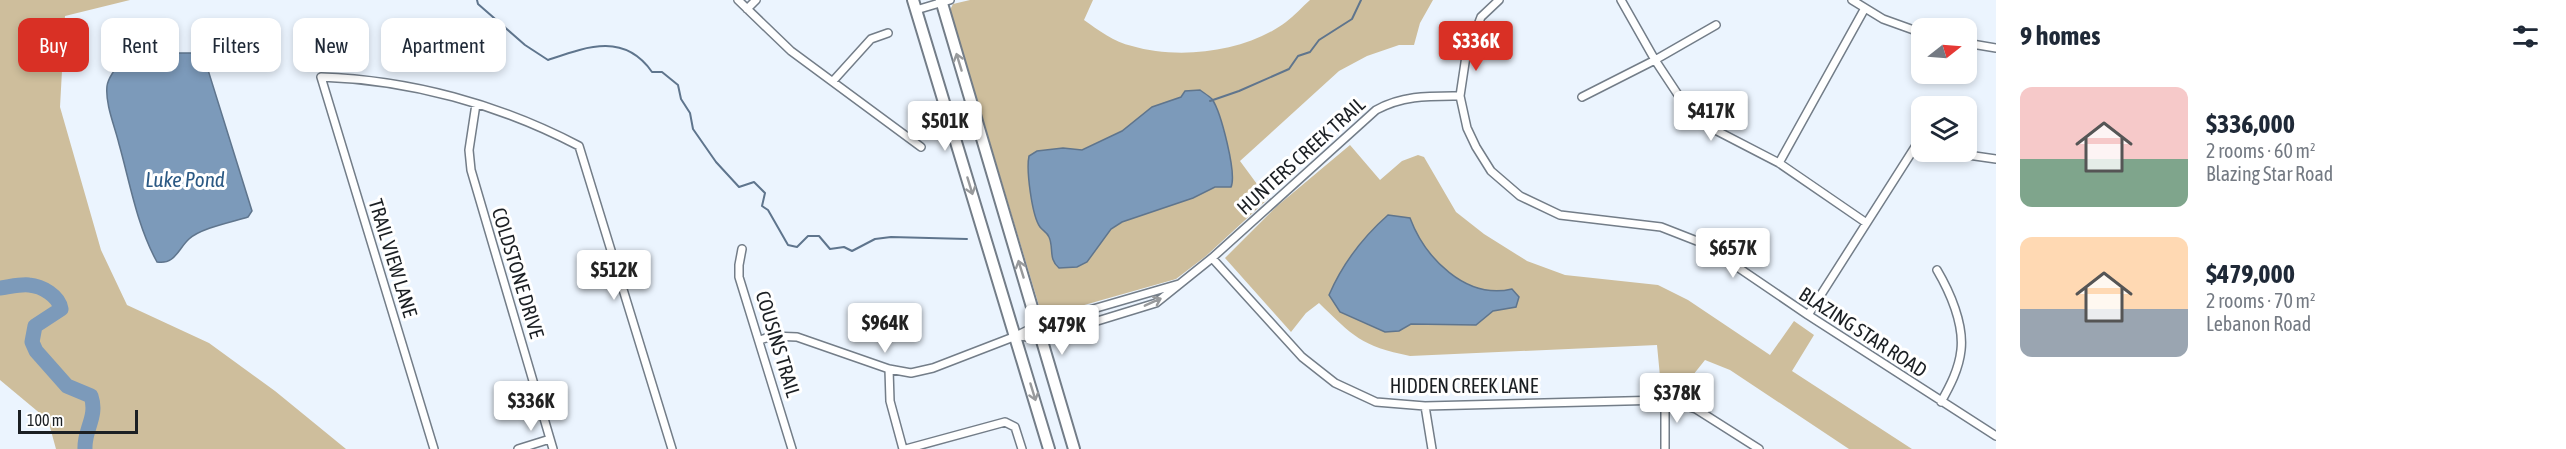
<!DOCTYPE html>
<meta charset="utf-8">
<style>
:root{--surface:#fff;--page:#f2f2f3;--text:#1f2937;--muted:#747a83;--accent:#d93025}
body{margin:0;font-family:"Asap Condensed",sans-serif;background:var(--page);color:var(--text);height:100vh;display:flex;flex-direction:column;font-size:22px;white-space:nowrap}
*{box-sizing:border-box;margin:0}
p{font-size:20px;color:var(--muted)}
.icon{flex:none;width:33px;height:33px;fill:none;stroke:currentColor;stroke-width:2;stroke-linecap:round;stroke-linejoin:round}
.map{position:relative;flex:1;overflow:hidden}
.drawer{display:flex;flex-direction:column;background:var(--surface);width:570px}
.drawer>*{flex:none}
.top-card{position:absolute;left:18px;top:18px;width:570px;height:54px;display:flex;gap:12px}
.needle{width:39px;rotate:73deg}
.fabs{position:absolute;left:1911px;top:18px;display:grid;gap:12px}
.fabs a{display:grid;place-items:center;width:66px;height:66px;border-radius:12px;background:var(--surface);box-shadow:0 3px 9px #0003;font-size:30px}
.scale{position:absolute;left:18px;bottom:15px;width:120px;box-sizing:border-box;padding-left:6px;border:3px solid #1b1f23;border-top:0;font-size:16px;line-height:21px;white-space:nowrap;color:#1b1f23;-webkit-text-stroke:4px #fff;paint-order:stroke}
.price{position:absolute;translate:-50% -51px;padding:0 14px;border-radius:6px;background:#fff;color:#222;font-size:20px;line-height:39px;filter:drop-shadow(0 2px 3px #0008)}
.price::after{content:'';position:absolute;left:50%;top:36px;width:18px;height:14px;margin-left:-9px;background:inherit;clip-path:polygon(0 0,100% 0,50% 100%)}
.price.active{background:var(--accent);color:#fff}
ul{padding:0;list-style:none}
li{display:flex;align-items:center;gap:18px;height:150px;padding:0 24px}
li span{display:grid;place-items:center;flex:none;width:168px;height:120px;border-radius:12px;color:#555}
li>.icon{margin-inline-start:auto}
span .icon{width:72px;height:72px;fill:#fffc;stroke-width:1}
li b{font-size:26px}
h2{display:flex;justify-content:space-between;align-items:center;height:72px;padding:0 24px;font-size:26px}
.pill{padding:0 21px;border-radius:12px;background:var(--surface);box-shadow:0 3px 9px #0003;font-size:21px;line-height:54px}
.pill.active{background:var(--accent);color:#fff}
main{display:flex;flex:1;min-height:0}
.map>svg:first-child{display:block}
.green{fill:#cebe9c}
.water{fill:#7c9aba;stroke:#5f758d;stroke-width:1.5}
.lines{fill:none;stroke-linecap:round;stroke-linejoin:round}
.stream{stroke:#5f758d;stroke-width:2}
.river{stroke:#7c9aba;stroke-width:15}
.street-casing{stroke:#737d88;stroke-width:10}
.secondary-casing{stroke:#737d88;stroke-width:14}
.street{stroke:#fff;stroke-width:7}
.secondary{stroke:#fff;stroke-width:10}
.oneway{stroke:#989a9c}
.labels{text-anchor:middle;stroke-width:6;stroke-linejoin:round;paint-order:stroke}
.street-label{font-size:20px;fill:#1b1f23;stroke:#fff}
.water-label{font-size:21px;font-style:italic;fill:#2b5984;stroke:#fff}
</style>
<main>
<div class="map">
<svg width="1996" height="449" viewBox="0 0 1996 449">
<rect width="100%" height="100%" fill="#ebf4fe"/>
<path class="green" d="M0,0H130L65,16L60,107L101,250L127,305L209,343L275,391L346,449H56L48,420L0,380Z
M970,0H1093L1084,20C1098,30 1114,42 1132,46C1179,60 1246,52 1286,22C1294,16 1302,7 1310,0H1433L1420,23L1414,45H1399L1367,56L1339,71L1240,161L1268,199L1206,256L1176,279L1049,315L1040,309L950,10L953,4Z
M1350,145L1380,180L1402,161L1418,155L1424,157L1456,212L1484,234L1527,261L1565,275L1658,285L1688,300L1770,355L1794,321L1814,335L1792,371L1912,449H1849L1730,370L1705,360L1685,385L1661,387L1657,345L1410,356C1361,346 1353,336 1319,303L1306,313L1291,332L1225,258L1276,207Z"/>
<path class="water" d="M192,53L204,57L252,211L248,217C232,222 201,228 189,239C178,249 175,265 157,262C137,226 130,183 119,144C115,127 105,104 107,86C108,79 115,68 121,63C139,48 171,54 192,53Z
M1200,90C1204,93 1209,96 1212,99C1221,112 1237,174 1231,187H1215L1193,198L1122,222L1111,229L1087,262L1077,267L1059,268C1048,259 1054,248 1049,237C1047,232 1043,231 1040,227C1032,216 1026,170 1029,156L1037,151L1063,148L1082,150L1122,131L1152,107L1181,97L1185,91Z
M1388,215L1410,218C1425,258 1466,300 1512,289L1519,297L1516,307L1493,311L1476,325L1411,324L1399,331L1385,332L1340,312L1329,295C1342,265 1363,237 1388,215Z"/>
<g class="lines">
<path class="stream" d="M477,0L478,4L525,45L548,60C586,47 624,32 652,72H662L678,85L681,99L690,113L693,129L716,162L739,187L754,182L765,193L762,206L768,210L788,245L797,247L808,236H819L830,249L844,247L852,251L875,239L891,237L967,239
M1210,101L1239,91L1289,69L1298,56L1310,52L1319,40L1352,19L1361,0"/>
<path class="river" d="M0,288C9,287 20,284 29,285C42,286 59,296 61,309L35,326L32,342L36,351L67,386L91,396C98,417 84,429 85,449"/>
<g class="street-casing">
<path id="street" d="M738,0L791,51L921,147
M1499,0L1481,17L1466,56L1460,96L1467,128L1476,147L1491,171L1520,196L1560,215L1661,227L1702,243L1808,315L1996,436
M1621,0L1655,60L1694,119L1779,163L1865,222
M1852,0L1883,19L1922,33
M747,9L756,0
M916,10L950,0
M1966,43L1996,48
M833,81L871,39L888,33
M1582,97L1655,60L1716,25
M476,104L469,150L471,170L553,449
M1947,152L1996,159
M1779,163L1865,8
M742,249L739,265V277L792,449
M1212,258L1302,357L1335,383L1376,402L1425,406L1665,400L1696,409L1759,449
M1937,270C1950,292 1964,324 1961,350C1959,369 1950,386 1941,402
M1808,315L1915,147L1922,148
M1016,336L1042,338L1156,303L1212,258L1376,110C1403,95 1429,96 1460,96
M760,340L772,336L797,337L889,369L911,373L933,368L1016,336L1038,325L1179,284
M889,369L890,401L903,449
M1665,400V449
M1425,406L1432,449
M434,449L321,77C410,80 499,104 579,146L672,449
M518,449L550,439
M906,449L1005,422L1015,427L1022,449"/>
</g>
<g class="secondary-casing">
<path id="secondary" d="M913,0L1049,449
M941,0L1074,449"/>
</g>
<use href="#street" class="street"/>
<use href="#secondary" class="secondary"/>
</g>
<defs><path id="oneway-shaft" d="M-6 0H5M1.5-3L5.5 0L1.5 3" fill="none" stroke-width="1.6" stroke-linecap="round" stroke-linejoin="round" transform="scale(1.5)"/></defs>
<g class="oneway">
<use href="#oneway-shaft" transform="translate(959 62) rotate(-107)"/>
<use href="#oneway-shaft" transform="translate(970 186) rotate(73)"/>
<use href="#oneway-shaft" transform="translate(1021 269) rotate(-107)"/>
<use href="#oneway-shaft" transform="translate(1153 302) rotate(-24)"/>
<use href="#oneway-shaft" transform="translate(1033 392) rotate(73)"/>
</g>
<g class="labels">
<g class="street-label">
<text transform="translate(1301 156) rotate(-42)" y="7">HUNTERS CREEK TRAIL</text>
<text transform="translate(393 258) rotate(73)" y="7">TRAIL VIEW LANE</text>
<text transform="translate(518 273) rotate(73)" y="7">COLDSTONE DRIVE</text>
<text transform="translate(1863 332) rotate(33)" y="7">BLAZING STAR ROAD</text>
<text transform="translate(778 344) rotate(73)" y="7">COUSINS TRAIL</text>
<text x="1464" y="393">HIDDEN CREEK LANE</text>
</g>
<g class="water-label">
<text x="185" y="187">Luke Pond</text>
</g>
</g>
</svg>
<div class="fabs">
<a><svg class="needle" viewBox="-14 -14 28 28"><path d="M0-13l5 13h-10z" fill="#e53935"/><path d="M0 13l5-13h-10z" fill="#747a83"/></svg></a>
<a><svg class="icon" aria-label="layers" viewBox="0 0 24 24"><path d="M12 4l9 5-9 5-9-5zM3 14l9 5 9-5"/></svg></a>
</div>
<div class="scale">100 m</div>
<b class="price active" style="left:1476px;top:72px">$336K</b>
<b class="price" style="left:1711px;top:142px">$417K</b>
<b class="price" style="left:945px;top:152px">$501K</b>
<b class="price" style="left:1733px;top:279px">$657K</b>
<b class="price" style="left:614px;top:301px">$512K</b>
<b class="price" style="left:885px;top:354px">$964K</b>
<b class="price" style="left:1062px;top:356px">$479K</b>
<b class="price" style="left:1677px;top:424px">$378K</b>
<b class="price" style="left:531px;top:432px">$336K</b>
<div class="top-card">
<a class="pill active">Buy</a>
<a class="pill">Rent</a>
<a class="pill">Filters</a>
<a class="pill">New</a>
<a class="pill">Apartment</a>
</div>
</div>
<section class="drawer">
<h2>9 homes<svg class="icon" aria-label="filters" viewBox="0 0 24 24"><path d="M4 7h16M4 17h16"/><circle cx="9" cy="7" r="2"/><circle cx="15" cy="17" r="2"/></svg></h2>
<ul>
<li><span style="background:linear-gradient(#f6c9c9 60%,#7fa58c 0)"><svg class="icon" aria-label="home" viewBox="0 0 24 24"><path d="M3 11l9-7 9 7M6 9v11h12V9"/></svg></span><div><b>$336,000</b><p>2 rooms · 60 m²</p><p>Blazing Star Road</p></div></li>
<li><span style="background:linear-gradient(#ffd9b3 60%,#9aa5b1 0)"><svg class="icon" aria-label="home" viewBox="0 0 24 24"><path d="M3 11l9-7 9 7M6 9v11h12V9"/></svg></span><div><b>$479,000</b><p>2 rooms · 70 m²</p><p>Lebanon Road</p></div></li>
</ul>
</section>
</main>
